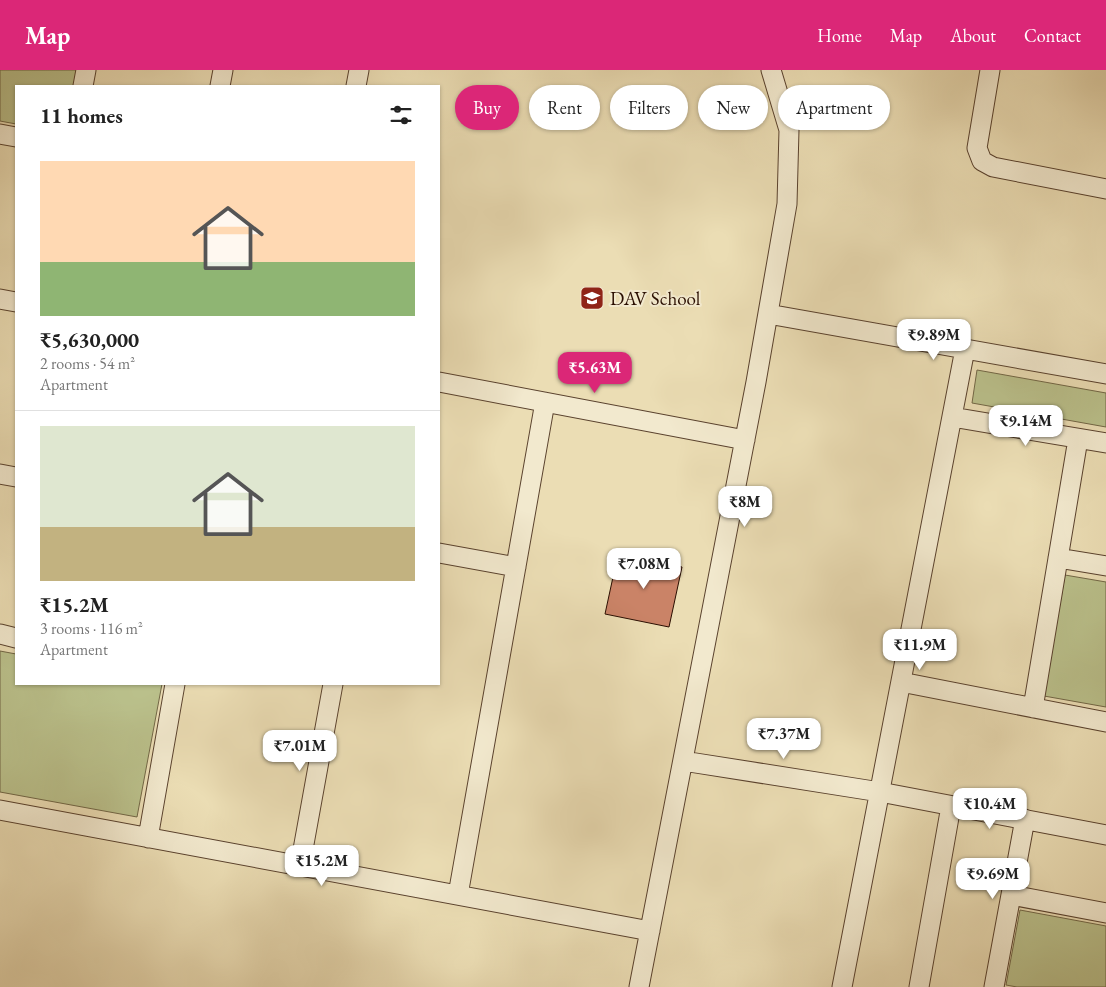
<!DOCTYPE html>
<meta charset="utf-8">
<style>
:root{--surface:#fff;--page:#f6f6f6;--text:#222;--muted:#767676;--line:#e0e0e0;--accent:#db2777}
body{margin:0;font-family:"EB Garamond",serif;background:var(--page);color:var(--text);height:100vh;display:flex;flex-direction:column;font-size:19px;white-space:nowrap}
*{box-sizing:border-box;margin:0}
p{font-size:16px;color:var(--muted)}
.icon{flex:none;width:28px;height:28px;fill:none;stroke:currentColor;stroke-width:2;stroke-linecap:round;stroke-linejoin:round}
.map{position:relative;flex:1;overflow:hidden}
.details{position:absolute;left:15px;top:15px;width:425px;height:600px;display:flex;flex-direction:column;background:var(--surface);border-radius:0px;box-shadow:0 1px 4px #0004}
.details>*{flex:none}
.top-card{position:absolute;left:455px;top:15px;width:475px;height:45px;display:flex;gap:10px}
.price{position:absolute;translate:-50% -42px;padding:0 11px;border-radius:10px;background:#fff;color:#222;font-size:16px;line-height:32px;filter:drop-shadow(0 1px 2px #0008)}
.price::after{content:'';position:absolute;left:50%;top:30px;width:15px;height:11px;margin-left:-8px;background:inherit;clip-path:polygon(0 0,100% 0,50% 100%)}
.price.current{background:var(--accent);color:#fff}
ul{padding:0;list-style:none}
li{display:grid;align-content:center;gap:10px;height:265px;padding:0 25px}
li+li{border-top:1px solid var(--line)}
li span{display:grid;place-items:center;height:155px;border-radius:0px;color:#555}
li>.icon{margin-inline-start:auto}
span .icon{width:90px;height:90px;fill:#fffc;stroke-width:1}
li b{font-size:21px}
h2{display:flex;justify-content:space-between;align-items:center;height:60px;padding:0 25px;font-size:21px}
.chip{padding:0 18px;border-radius:22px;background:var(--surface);box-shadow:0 1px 4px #0004;font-size:18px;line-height:45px}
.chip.current{background:var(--accent);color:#fff}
header{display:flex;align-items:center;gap:30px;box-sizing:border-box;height:70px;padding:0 25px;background:var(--accent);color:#fff}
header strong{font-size:24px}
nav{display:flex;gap:28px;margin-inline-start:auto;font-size:18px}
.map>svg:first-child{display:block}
.green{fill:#bac08b;stroke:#726746}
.building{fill:#ca8367;stroke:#2a0e01}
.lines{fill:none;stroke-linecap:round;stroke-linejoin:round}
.minor-casing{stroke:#5a422e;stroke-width:21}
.minor{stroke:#f2e9ce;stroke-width:19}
.labels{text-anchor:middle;stroke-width:4;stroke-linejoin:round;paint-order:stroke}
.poi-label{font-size:19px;fill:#2a0e01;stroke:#f2e9ce;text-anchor:start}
</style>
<header>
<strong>Map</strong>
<nav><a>Home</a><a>Map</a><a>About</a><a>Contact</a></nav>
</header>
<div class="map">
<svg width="1106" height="917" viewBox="0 0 1106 917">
<rect width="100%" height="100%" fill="#ebddb4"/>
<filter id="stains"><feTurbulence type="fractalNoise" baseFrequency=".004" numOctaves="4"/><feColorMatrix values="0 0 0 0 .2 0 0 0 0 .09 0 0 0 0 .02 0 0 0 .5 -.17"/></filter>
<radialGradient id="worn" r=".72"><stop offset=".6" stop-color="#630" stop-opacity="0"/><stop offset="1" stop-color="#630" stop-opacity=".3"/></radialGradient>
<path class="green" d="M0,0H78L75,16H16V54L0,51Z
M977,300L1106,323V357L972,333Z
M1065,505L1106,512V637L1044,626Z
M0,581L16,584V614H162L137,747L0,722Z
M1020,840L1106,856V917H1017L1006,915Z"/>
<path class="building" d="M618,484L682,497L669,557L605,544Z"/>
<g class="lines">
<g class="minor-casing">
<path id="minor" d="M990,0L977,78L982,91L993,97L1106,119
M83,16L86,0
M220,16L223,0
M356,16L359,0
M0,64L16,67
M0,229L16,232
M768,244L1106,304
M439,312L745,370
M952,347L1106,373
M0,404L16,407
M439,483L516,497
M1058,488L1106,496
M0,564L16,568
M901,612L1106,652
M1033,638L1078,369
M683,691L880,722L1106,765
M0,740L650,861
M148,768L175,614
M300,796L333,614
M458,825L545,332
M1011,825L1106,843
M639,917L756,312L787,134L789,60L771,0
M842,917L965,279
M919,917L951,736
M994,917L1025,749"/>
</g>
<use href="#minor" class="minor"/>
</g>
<defs>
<g id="school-square" transform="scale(1.25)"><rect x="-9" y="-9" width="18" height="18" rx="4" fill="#8f2418" stroke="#f2e9ce"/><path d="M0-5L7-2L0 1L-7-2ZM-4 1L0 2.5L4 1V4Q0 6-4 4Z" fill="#fff"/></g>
</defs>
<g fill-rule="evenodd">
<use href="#school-square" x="592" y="228"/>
</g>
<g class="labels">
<g class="poi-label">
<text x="610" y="235">DAV School</text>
</g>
</g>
<rect width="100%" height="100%" filter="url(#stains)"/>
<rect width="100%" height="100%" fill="url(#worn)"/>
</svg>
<b class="price" style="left:934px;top:291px">₹9.89M</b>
<b class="price current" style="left:595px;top:324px">₹5.63M</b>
<b class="price" style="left:1026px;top:377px">₹9.14M</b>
<b class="price" style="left:745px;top:458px">₹8M</b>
<b class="price" style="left:644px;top:520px">₹7.08M</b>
<b class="price" style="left:920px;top:601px">₹11.9M</b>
<b class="price" style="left:784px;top:690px">₹7.37M</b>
<b class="price" style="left:300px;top:702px">₹7.01M</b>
<b class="price" style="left:990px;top:760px">₹10.4M</b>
<b class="price" style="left:322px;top:817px">₹15.2M</b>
<b class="price" style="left:993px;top:830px">₹9.69M</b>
<div class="top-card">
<a class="chip current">Buy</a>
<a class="chip">Rent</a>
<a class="chip">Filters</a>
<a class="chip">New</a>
<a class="chip">Apartment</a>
</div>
<section class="details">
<h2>11 homes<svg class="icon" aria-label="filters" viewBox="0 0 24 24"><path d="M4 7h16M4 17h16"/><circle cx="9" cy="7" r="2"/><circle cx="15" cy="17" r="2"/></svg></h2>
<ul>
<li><span style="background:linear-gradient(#ffd9b3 65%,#8fb573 0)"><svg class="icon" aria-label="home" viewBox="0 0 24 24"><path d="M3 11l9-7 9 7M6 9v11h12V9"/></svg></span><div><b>₹5,630,000</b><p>2 rooms · 54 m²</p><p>Apartment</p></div></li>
<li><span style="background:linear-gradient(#dfe7d0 65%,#c2b280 0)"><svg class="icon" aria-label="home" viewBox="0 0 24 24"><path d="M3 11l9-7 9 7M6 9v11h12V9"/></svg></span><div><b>₹15.2M</b><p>3 rooms · 116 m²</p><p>Apartment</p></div></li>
</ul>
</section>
</div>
